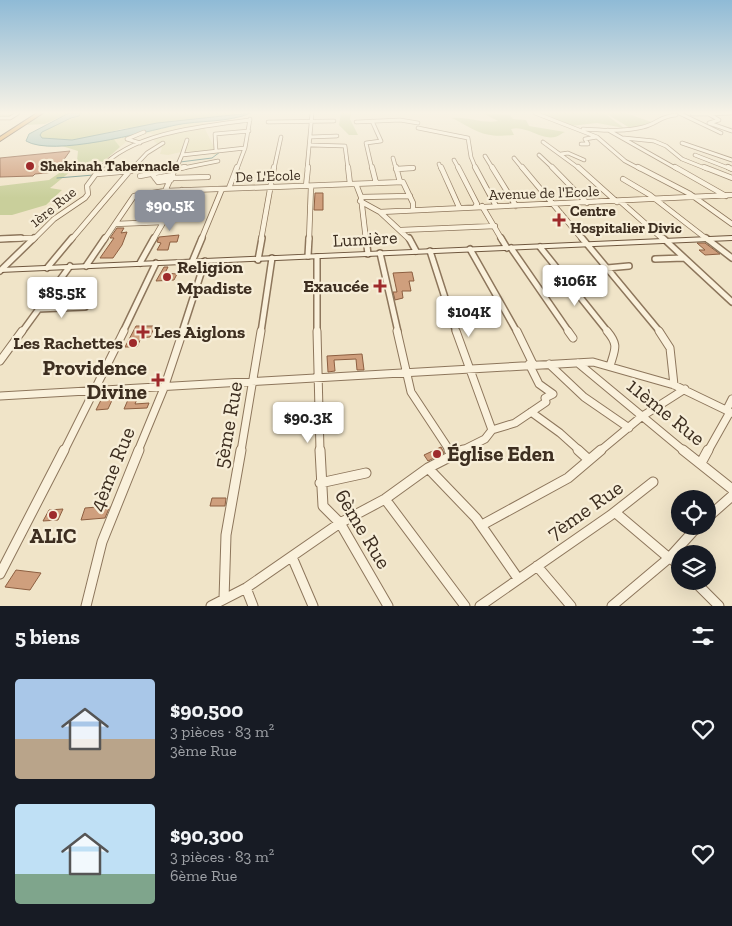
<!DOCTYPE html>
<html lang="fr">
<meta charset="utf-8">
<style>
:root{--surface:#171b24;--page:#242831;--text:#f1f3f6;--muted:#9ea1a6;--accent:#8c9099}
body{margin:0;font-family:"Zilla Slab",serif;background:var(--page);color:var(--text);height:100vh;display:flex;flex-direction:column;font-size:19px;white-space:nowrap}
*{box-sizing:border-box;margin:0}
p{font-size:16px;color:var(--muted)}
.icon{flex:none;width:28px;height:28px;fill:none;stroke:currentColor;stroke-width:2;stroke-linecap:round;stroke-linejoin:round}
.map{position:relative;height:606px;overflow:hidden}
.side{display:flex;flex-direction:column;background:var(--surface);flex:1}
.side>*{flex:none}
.fabs{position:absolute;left:671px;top:490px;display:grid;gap:10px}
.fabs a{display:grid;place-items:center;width:45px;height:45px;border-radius:50%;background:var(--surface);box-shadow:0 5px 20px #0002;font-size:25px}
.price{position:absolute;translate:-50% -42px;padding:0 11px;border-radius:5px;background:#fff;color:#222;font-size:16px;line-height:32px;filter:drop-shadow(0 1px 2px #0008)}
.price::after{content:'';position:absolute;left:50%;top:30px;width:15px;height:11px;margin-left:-8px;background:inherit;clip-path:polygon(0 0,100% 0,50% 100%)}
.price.selected{background:var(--accent);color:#fff}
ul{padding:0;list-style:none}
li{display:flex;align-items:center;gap:15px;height:125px;padding:0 15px}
li span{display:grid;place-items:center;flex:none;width:140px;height:100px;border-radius:5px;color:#555}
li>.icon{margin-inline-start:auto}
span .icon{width:60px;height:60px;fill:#fffc;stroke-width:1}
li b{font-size:21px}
h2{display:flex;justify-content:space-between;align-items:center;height:60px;padding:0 15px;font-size:21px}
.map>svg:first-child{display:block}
.farmland{fill:#e6deb5}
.green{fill:#c9cf9b}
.water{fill:#a9c4bc;stroke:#6f938a}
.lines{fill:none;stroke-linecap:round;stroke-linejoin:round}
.stream{stroke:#6f938a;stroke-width:1}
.building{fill:#cf9f7d;stroke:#8d5f41}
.street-far4-casing{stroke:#8d765c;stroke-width:4.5}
.street-far3-casing{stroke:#8d765c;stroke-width:6}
.street-far2-casing{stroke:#8d765c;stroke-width:8}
.street-far1-casing{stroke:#8d765c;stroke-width:9}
.street-casing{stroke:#8d765c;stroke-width:11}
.secondary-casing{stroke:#6f573f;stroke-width:2}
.highway-casing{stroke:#5b4430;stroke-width:2}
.street-far4{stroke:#faf1dc;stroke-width:3}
.street-far3{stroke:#faf1dc;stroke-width:4.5}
.street-far2{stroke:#faf1dc;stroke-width:5}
.street-far1{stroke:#faf1dc;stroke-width:7}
.street{stroke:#faf1dc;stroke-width:9}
.secondary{fill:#faf1dc;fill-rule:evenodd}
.highway{fill:#e0a458;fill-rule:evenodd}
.poi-dot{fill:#9e2a2b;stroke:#f7eed8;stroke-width:2}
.labels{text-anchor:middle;stroke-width:4.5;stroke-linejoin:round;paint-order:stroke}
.far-poi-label{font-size:15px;font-weight:bold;fill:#3d2e20;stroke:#f7eed8;text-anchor:start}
.far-street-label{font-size:15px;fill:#3d2e20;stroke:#f7eed8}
.street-label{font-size:18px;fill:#3d2e20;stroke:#f7eed8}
.poi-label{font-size:18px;font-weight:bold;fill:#3d2e20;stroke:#f7eed8;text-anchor:start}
.near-poi-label{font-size:21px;font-weight:bold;fill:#3d2e20;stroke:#f7eed8;text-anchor:end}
.near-street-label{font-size:21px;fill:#3d2e20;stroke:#f7eed8}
</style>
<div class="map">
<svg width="732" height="606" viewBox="0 0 732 606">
<rect width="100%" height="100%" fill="#f0e4c8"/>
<path class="farmland" d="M191,123H207L204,127L218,155L185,151L168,155L160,154L162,148L154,141L156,136L150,133L131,138L120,147L113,138Z"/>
<path class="green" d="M41,113H69L45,124L24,125Z
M78,113H237L208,119L121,129L85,139L56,142L38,140L40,131L76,117Z
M341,113H351L350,119L358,135H349L339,125Z
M483,113L510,115L513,119L526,120L529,126L565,132C562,133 559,136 555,137C540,140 526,125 511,129L514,135C483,138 479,132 452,118C468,116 482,124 498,121Z
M535,113H604L624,128L597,123L570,126Z
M605,113H626L654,123L630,128Z
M113,138L120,147L103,162C85,155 65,177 50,188L62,190L46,205L12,215H0V186L49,180L77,161L78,151L62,146Z"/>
<path class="water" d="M69,113H80L79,116L71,118L42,132L40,135L42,138L72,140L157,123L251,113C227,123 200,120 176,125C144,132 53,157 26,141L29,134Z"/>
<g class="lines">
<path class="stream" d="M180,162L212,158L220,152
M132,172L178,162
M57,178L94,175"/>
</g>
<path class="building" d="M70,151L55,172L35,174L33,176L0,177V158Z
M315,193H323V210H314Z
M151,203L157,204L170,203L166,209H147Z
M117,228H124L121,233L127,232L122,245L113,258H100L114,238H110Z
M179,235L177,242H170L168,250H157L161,243L157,242L159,237Z
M697,243H705L720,254L705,255L699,250H705Z
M164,267H168L165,273L177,274L174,280L156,281Z
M412,272L414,281H409L411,291H402L403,298L395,300L393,292H397L393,273Z
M136,326H155L150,337L141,338L137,347H125Z
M362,354L364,370H357L356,359L334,360L335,371L328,372L327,356Z
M139,394L135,404L149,403L147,408L124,409L130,395Z
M103,396H114L108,409L96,410Z
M441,447L444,453L428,461L424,455Z
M212,498H226L225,506H210Z
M110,506L105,518L81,520L85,508Z
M63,509L58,520L43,521L49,510Z
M16,570L41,573L30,590L5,587Z"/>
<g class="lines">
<g class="street-far4-casing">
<path id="street-far4" d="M535,113L597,137L625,161L640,169
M679,113L721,133
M707,113L719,120L709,123
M692,114H708
M709,114L731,113
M0,118H10L18,113
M372,121L381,141L366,143L372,169
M268,122L334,121
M356,122L400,120L418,123
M709,123L732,131
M418,128L468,138L471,157L476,169
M583,129C603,130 624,132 643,127C657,124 660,116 676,115
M608,130L677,169
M310,137L337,136
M624,138L654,141L666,146L682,159L707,169
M187,140L182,155L245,148
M543,142L580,169
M140,143L127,139L144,132
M682,143L732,160
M581,144H588L585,139L597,137
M311,145L345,146L348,169
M216,151L215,134L249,131
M561,154L568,153L584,160
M539,155L554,169
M695,155L731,169
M485,156L493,169
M393,158L396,169
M514,158L523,169
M454,160L459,169
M439,164L441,169
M100,169C132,132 204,126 250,120
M132,169L147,153L163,143
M176,169L182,155
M178,169L218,161
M237,169L245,148L250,119
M274,169L281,137
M307,169L312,113
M402,169L413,168"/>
</g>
<g class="street-far3-casing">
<path id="street-far3" d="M348,167L350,184
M372,167L376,183
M396,167L400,182
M441,167L459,207
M458,167L477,204L475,207
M475,167L496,206
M492,167L516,206
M522,167L583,240
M552,167L587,203
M578,167L617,202
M638,167L690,194L732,224
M675,167L726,196
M704,167L732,178
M728,167L732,169
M396,169L413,168
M97,174L131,171
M152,174L158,182L171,180
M140,176L185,167
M155,178L173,175
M172,178L208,177
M623,179L650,195L708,240
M356,184L361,197L366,240
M306,186L308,167
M229,188L237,167
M165,191L176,167
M361,197L410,196
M360,201L380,212L732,195
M621,202L664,240
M482,206L502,240
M380,212L410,240
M115,224L164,222
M401,230L495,226
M0,239L34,238
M33,240L54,219L85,198L88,194L87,186L101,167
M71,240L133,167
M104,240L134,196L165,191L403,182L413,203V210
M153,240L182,190
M201,240L222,189
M261,240L274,167
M309,240L311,186"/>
</g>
<g class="street-far2-casing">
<path id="street-far2" d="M366,238L368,254
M409,238L416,251
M501,238L507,248
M582,238L660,332
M663,238L732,302
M706,238L732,258
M0,239L21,238
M540,247L608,332
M511,248L569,332
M470,249L517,332
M430,251L456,332
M380,253L398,332
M308,256L309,238
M655,259L684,258
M258,260L262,238
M192,262L202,238
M140,263L154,238
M86,266L105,238
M47,268L72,238
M607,268L629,266
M0,271L34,238
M38,309L85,307
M22,332L70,266
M123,332L156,263
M182,332L205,261
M261,332L272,258
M317,332V257"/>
</g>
<g class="street-far1-casing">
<path id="street-far1" d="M317,331L320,451
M397,331L411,392L450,451
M456,331L492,430
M517,331L533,364
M568,331L573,338
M607,331C619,345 615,349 610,366
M659,331L670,348L674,385
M0,361L22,331
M578,363L684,451
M549,364L584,397L629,428
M0,396L593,362L674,385L732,413
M727,409L732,399
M531,412L560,433L580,451
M64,451L124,331
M138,451L164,388L183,331
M241,451L261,331
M461,451L485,439L492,430L515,423L546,402L545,398L553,394L539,384L529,364
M600,451L641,417L685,389
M708,451L730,412"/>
</g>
<g class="street-casing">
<path id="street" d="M320,450L323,506L340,523L388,606
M449,450L453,456
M578,450L589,460
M683,450L732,489
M701,463L708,450
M428,468L476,518L517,577
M320,483L366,473
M385,499L465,606
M617,514L669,558
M708,517L732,496
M482,525L568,478L601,450
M292,557L313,606
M670,557L680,567
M537,566L571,606
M0,574L64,450
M694,581L719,606
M246,588L253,606
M224,599L226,535L241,450
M86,606L102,542L139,450
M211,606L246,588L340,523L385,499L428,468L463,450
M480,606L611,515L653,482
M612,606L669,558L698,526"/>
</g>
<g class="secondary-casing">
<path id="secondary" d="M732,236V240L0,272V268Z"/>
</g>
<g class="highway-casing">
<path id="highway" d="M37,113H43L0,141V137Z"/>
</g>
<use href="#street-far4" class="street-far4"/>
<use href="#street-far3" class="street-far3"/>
<use href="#street-far2" class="street-far2"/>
<use href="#street-far1" class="street-far1"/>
<use href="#street" class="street"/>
<use href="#secondary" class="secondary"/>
<use href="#highway" class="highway"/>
</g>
<linearGradient id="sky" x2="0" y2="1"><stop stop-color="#8fbad6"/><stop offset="0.57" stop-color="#f8f3e6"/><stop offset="1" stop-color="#f8f3e6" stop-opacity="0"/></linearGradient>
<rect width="732" height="198" fill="url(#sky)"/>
<g class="poi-dot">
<circle cx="30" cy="166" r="5"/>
<path d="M556.5 212.5h5v5h5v5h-5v5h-5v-5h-5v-5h5z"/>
<circle cx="167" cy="277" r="5"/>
<path d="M377.5 278.5h5v5h5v5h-5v5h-5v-5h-5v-5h5z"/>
<path d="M140.5 324.5h5v5h5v5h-5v5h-5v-5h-5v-5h5z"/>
<circle cx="133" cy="343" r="5"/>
<path d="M155.5 372.5h5v5h5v5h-5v5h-5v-5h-5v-5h5z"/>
<circle cx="437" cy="454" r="5"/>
<circle cx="53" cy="515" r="5"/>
</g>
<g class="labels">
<g class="far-poi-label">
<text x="40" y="171">Shekinah Tabernacle</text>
<text x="570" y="216">Centre<tspan x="570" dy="17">Hospitalier Divic</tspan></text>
</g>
<g class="far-street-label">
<text transform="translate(268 176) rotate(-2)" y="5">De L'Ecole</text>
<text transform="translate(544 193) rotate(-2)" y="5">Avenue de l'Ecole</text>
<text transform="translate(53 207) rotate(-39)" y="5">1ère Rue</text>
</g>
<g class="street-label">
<text transform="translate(365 239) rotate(-3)" y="6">Lumière</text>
</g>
<g class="poi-label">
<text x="177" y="273">Religion<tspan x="177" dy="21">Mpadiste</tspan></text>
<text x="369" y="292" text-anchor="end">Exaucée</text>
<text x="154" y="338">Les Aiglons</text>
<text x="123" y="349" text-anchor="end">Les Rachettes</text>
</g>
<g class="near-poi-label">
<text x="147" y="375">Providence<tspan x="147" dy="24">Divine</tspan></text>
<text x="447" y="461" text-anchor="start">Église Eden</text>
<text x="53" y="543" text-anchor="middle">ALIC</text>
</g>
<g class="near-street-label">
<text transform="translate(666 412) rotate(39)" y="7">11ème Rue</text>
<text transform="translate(228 425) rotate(-80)" y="7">5ème Rue</text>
<text transform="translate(112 469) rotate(-68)" y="7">4ème Rue</text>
<text transform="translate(585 510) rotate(-35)" y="7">7ème Rue</text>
<text transform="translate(363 529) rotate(59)" y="7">6ème Rue</text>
</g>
</g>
</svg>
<div class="fabs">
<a><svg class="icon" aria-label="locate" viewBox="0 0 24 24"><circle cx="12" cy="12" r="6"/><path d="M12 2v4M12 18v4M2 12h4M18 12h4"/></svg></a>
<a><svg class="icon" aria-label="layers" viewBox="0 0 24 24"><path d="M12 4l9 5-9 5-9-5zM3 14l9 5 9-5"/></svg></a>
</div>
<b class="price selected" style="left:170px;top:232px">$90.5K</b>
<b class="price" style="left:575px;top:307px">$106K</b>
<b class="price" style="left:62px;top:319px">$85.5K</b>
<b class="price" style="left:469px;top:338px">$104K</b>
<b class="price" style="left:308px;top:444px">$90.3K</b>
</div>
<section class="side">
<h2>5 biens<svg class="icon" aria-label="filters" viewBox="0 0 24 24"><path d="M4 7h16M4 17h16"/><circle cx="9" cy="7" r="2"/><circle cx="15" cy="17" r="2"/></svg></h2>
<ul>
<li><span style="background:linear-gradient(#a9c7e8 60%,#b9a48a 0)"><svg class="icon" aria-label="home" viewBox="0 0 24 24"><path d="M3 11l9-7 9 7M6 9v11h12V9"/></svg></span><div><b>$90,500</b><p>3 pièces · 83 m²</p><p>3ème Rue</p></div><svg class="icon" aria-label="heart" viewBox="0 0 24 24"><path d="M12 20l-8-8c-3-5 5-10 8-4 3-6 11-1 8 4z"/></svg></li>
<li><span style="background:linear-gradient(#bfe0f5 70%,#7fa58c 0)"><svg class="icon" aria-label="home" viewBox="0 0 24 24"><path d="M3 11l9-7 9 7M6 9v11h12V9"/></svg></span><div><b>$90,300</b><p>3 pièces · 83 m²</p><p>6ème Rue</p></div><svg class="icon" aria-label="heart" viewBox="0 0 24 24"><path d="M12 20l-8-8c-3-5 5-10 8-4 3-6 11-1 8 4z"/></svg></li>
</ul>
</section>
